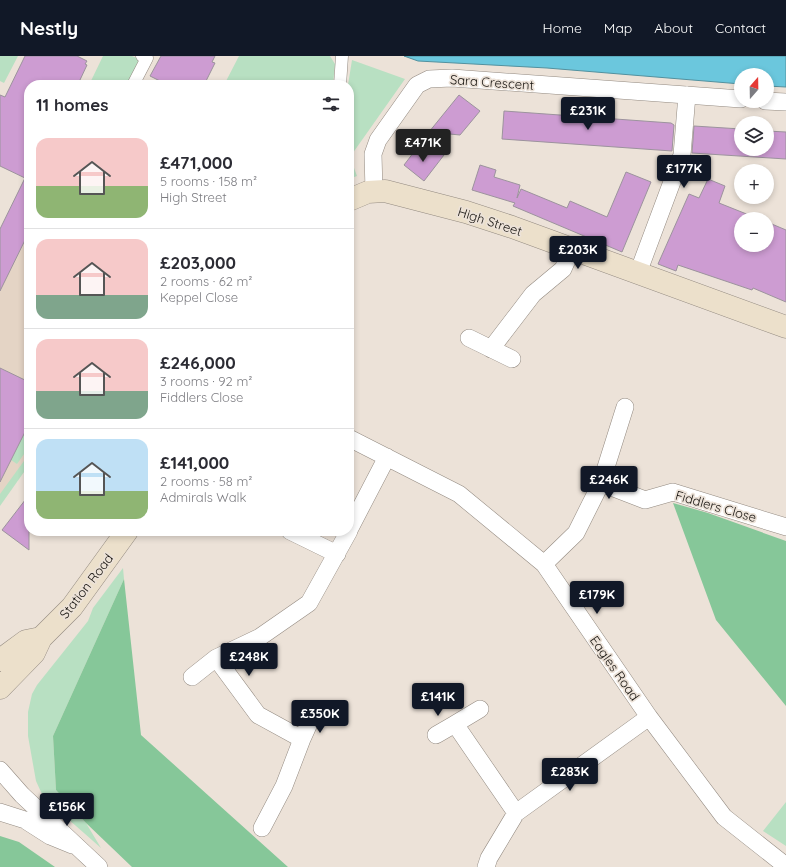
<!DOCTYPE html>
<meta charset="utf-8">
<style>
:root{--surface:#fff;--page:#f2f2f3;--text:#2b2b33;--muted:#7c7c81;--line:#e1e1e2;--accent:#111827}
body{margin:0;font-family:Quicksand,sans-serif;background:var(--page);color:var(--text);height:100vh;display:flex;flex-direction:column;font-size:15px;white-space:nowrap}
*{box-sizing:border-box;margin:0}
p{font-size:13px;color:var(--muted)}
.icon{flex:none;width:22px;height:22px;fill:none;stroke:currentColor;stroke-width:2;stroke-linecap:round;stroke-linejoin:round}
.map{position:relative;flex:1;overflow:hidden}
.drawer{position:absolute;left:24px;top:24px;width:330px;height:456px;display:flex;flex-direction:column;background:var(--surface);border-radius:16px;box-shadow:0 2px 6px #0003}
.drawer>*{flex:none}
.needle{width:26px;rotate:20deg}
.controls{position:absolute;left:734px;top:12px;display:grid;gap:8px}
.controls a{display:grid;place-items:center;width:40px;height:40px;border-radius:50%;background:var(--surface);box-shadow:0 2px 6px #0003;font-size:20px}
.price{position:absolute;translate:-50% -34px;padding:0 9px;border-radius:4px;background:var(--accent);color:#fff;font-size:13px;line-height:26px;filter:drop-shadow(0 1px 2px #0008)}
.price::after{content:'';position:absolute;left:50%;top:24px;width:12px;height:9px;margin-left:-6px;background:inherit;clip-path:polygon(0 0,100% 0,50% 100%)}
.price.current{background:#222;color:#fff}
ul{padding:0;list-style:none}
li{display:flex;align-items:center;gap:12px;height:100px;padding:0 12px}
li+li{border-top:1px solid var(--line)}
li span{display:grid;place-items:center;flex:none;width:112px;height:80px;border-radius:12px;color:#555}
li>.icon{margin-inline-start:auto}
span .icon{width:48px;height:48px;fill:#fffc;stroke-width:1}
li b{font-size:17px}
h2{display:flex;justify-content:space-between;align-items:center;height:48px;padding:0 12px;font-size:17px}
header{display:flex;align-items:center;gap:24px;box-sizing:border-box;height:56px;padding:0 20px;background:var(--accent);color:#fff}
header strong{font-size:19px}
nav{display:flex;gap:22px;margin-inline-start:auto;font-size:14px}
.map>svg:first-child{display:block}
.built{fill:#e4d4c5}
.green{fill:#b8e0c2}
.forest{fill:#86c799}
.water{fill:#6bc7dd;stroke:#52919f}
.building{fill:#cd9cd2;stroke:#9c939d}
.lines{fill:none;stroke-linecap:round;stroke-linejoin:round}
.pedestrian-casing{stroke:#938a81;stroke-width:13}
.minor-casing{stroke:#938a81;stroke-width:18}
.secondary-casing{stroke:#938a81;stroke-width:23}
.pedestrian{stroke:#fff;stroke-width:12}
.minor{stroke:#fff;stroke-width:17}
.secondary{stroke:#ece0cb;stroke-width:22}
.labels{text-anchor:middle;stroke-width:3.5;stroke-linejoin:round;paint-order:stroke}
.street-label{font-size:13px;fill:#16130f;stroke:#ece2d8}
</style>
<header>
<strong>Nestly</strong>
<nav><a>Home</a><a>Map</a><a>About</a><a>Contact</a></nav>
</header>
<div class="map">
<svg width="786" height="811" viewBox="0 0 786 811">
<rect width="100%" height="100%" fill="#ece2d8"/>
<path class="built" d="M0,172L29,186V406L0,448Z"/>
<path class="green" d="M0,0H18L4,27L0,25Z
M103,0H132L141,4L128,29H89Z
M239,0H330L335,8L333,29H224Z
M352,4L405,23L350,101L357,120L349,123L348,29Z
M29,368V391L17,408L11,404Z
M29,398V409L0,450V438Z
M123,512L124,523L53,680L56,734L86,767L101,792L51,748L41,736L36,725L28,680V656L32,638L37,629L88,565L93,552Z
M786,746V790L763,775Z"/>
<path class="forest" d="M673,447L708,457L786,485V650L716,564Z
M124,523L141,679L288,811H132L86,767L56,734L53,680Z
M0,780L19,786L55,811H0Z"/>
<path class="water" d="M404,0H786V31L767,30V19H741V28L547,12L418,5Z"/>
<path class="building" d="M25,0H77L87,5L85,8L87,9L79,26L77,25L75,29H29V176L0,235V173L25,122L0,110V39L5,41Z
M161,0H215L212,6L215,7L204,29H168L150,20Z
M459,39L480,55L460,79L429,76Z
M504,55L671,67L674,69L672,95L502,83Z
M694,70L741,73V93H767V75L786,76V103L692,97Z
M417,92L444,99L424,125L404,109Z
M480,109L496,114L494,121L520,129L517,142L521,133L567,152L570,145L607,161L626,116L651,126L622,196L513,150L515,147L472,134Z
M708,123L725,130L719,147L759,163H741V189H767V166L786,174V246L753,232L752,234L678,209L676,215L658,208L689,138L699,142Z
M0,312L29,326V368L0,426Z
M29,439V494L2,474Z"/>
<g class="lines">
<g class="pedestrian-casing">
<path id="pedestrian" d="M133,29L147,2L142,0
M340,29L342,0"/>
</g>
<g class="minor-casing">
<path id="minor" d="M765,45L786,46
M374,135L373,98L378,84L417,29L429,23L452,22L741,43
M638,217L682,99L687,39
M469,282L512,303
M491,293L533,238L563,213L572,193
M349,382L459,438L544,508L649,661L724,761L786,810
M601,427L645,444L673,436L786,471
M349,474L387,401
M290,475L337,498
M544,508L576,477L601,427L625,351
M192,621L216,602
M480,653L455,668L516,757
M436,679L455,668
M302,683L312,661
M0,714L22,739L99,811
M0,756L25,764L50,780L72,789
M262,772L284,730L302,683L258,659L216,602L260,581L309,547L349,475
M486,811L489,802L516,757L649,661"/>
</g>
<g class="secondary-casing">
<path id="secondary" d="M349,144L368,136L385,135L466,156L512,171L786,271
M0,604L26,585L41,582
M0,632L34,597L41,582L72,551L127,475"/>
</g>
<use href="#pedestrian" class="pedestrian"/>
<use href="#minor" class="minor"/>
<use href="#secondary" class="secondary"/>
</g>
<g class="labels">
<g class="street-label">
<text transform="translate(492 26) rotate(4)" y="5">Sara Crescent</text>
<text transform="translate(490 165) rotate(18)" y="5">High Street</text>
<text transform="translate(716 450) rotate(16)" y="5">Fiddlers Close</text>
<text transform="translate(86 530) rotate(-52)" y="5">Station Road</text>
<text transform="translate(615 612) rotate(55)" y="5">Eagles Road</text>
</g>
</g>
</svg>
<div class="controls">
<a><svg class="needle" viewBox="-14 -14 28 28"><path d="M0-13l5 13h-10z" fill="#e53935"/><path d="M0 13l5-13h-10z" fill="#7c7c81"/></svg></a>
<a><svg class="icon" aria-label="layers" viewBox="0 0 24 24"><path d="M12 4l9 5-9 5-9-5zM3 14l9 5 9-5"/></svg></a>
<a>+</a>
<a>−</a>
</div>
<b class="price" style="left:588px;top:75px">£231K</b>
<b class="price current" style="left:423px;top:107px">£471K</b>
<b class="price" style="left:684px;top:133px">£177K</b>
<b class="price" style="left:578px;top:214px">£203K</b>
<b class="price" style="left:609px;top:444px">£246K</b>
<b class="price" style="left:597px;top:559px">£179K</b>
<b class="price" style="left:249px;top:621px">£248K</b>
<b class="price" style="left:438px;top:661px">£141K</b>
<b class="price" style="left:320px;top:678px">£350K</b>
<b class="price" style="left:570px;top:736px">£283K</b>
<b class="price" style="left:67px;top:771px">£156K</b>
<section class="drawer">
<h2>11 homes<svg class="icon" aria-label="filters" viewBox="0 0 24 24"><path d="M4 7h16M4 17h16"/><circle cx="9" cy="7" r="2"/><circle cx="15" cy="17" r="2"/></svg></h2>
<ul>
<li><span style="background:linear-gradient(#f6c9c9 60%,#8fb573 0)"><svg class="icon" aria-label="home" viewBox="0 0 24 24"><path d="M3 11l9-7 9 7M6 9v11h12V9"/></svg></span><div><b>£471,000</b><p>5 rooms · 158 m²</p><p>High Street</p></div></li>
<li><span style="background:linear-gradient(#f6c9c9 70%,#7fa58c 0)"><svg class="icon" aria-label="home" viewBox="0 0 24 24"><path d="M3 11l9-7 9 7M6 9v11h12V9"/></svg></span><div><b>£203,000</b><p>2 rooms · 62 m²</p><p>Keppel Close</p></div></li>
<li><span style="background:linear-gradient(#f6c9c9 65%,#7fa58c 0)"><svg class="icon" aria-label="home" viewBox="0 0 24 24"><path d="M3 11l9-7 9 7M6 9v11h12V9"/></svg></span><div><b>£246,000</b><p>3 rooms · 92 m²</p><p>Fiddlers Close</p></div></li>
<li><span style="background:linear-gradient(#bfe0f5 65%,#8fb573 0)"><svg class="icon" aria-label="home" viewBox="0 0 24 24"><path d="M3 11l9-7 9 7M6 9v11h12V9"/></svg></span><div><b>£141,000</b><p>2 rooms · 58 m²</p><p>Admirals Walk</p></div></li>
</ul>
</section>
</div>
